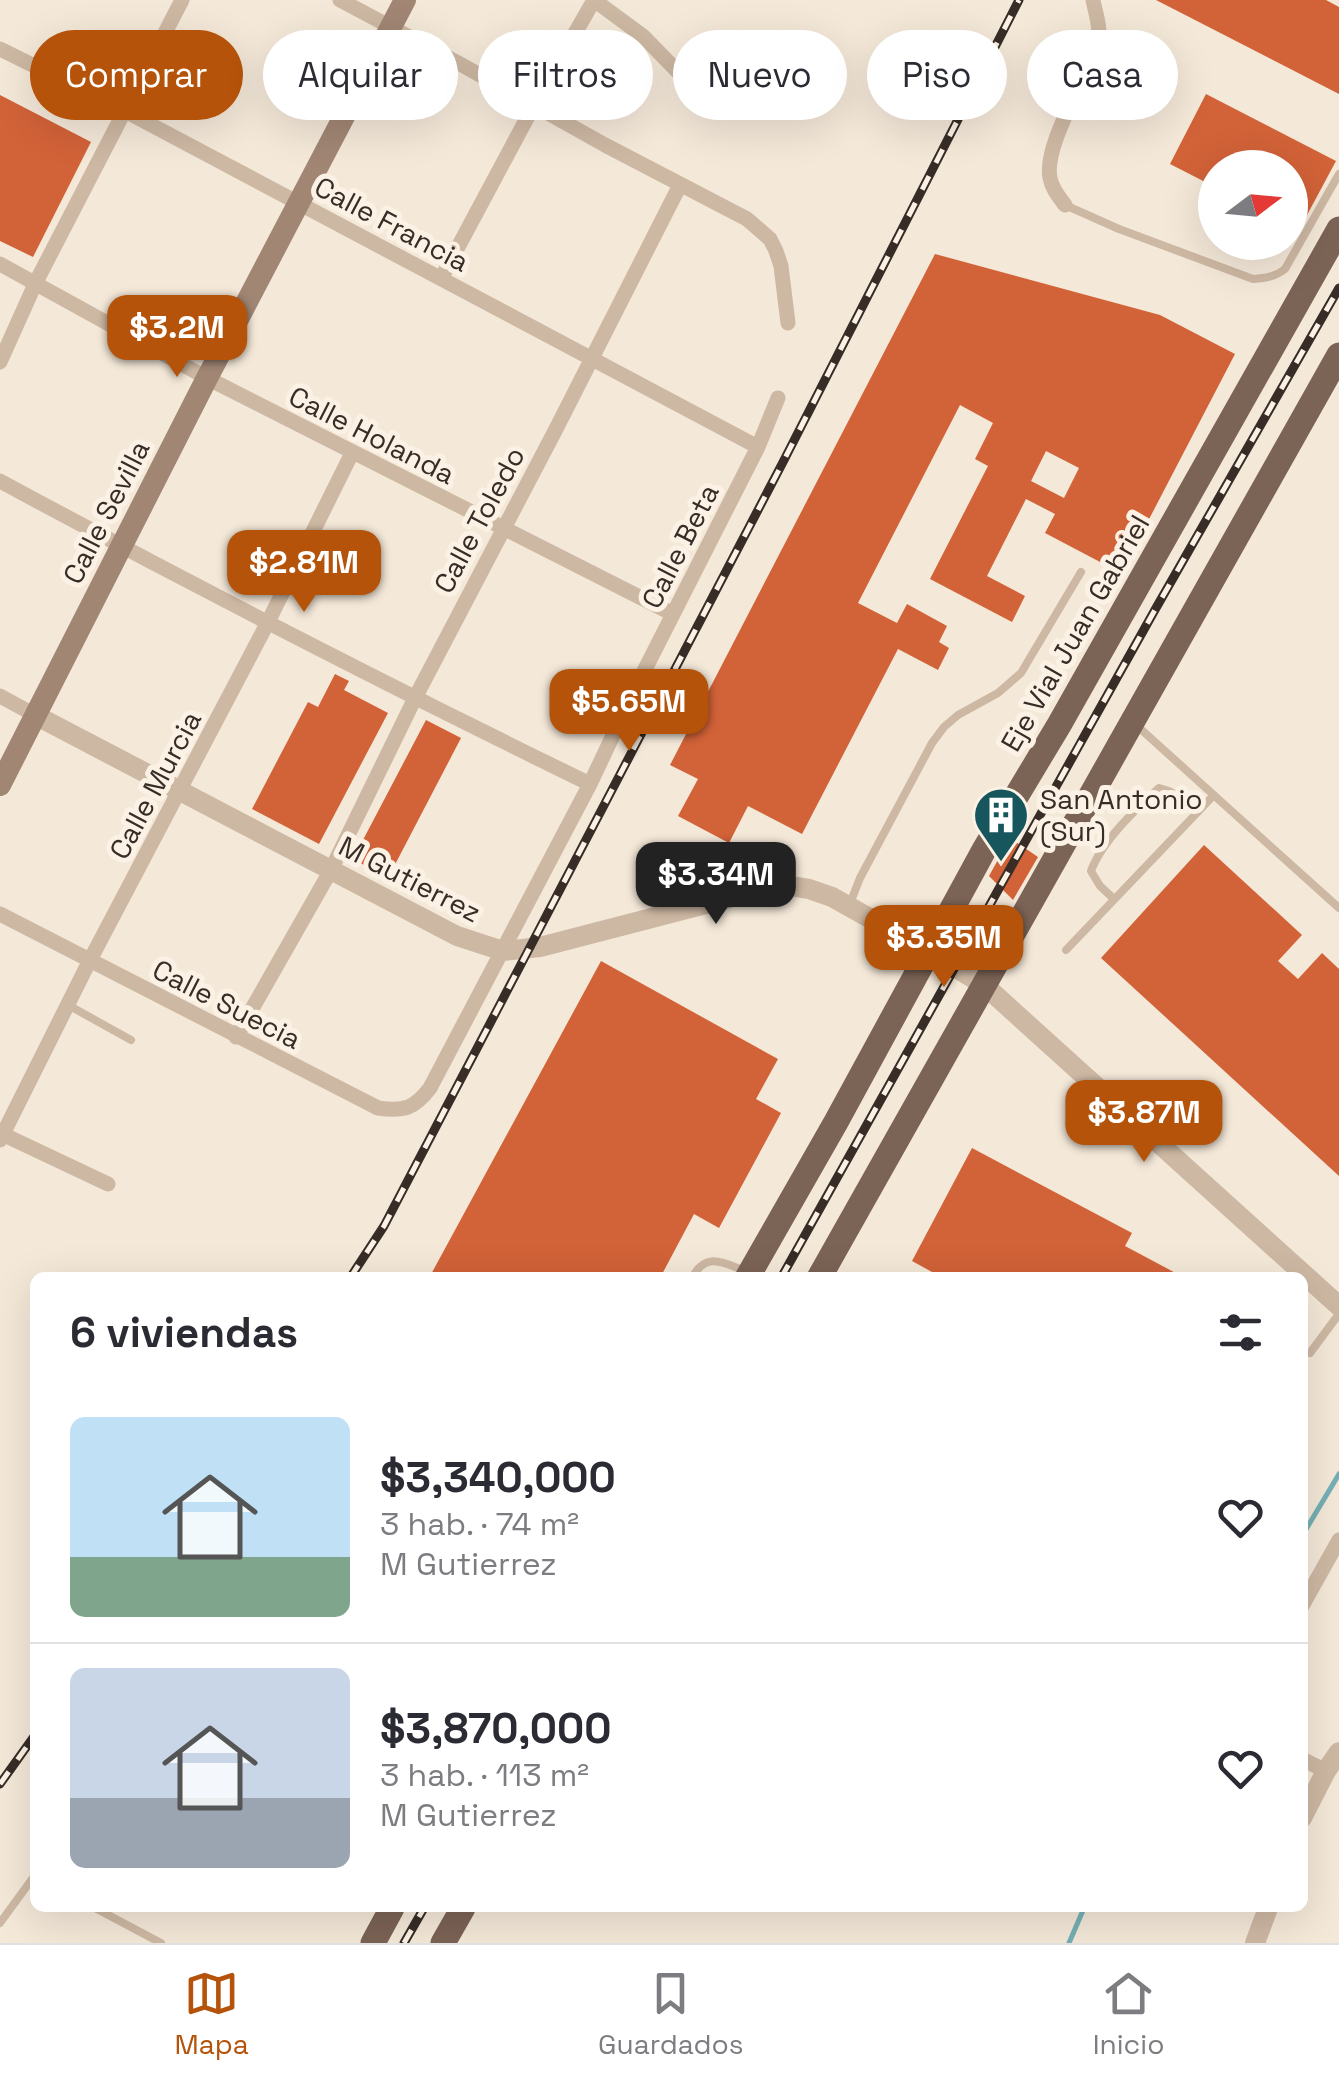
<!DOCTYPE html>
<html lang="es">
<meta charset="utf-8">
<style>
:root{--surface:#fff;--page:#f2f2f3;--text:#2b2b33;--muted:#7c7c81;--line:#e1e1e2;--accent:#b45309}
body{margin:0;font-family:"Space Grotesk",sans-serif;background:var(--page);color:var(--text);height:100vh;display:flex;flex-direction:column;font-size:38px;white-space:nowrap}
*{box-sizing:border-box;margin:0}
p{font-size:32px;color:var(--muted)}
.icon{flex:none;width:55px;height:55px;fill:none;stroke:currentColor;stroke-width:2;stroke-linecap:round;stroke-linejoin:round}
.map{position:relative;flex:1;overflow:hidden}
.sheet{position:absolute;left:30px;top:1272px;width:1278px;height:640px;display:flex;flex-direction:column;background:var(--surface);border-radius:15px;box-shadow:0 10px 40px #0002}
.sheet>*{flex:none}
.guide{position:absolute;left:30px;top:30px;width:1280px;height:90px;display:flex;gap:20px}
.needle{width:65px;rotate:74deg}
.controls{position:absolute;left:1198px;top:150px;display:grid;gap:20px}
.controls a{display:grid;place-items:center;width:110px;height:110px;border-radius:50%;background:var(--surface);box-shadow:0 10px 40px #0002;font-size:50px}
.price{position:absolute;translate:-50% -85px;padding:0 22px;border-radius:20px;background:var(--accent);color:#fff;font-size:32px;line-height:65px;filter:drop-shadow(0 2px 5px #0008)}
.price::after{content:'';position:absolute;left:50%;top:60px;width:30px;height:22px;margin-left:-15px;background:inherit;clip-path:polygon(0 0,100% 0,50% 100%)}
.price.current{background:#222;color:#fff}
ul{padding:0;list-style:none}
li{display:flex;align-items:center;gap:30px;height:250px;padding:0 40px}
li+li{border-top:2px solid var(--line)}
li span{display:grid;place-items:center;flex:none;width:280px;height:200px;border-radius:15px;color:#555}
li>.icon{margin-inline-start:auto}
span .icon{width:120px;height:120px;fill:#fffc;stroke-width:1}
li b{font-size:42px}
h2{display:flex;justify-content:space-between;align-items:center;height:120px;padding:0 40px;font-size:42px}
.pill{padding:0 35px;border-radius:45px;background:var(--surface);box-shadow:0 10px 40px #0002;font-size:35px;line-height:90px}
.pill.current{background:var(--accent);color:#fff}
.tabs{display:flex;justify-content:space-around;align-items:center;height:140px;border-top:2px solid var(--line);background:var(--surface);font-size:28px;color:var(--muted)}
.tabs a{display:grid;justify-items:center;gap:5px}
.tabs .current{color:var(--accent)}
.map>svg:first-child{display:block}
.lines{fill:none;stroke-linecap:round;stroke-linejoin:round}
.stream{stroke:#75afb4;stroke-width:5}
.building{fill:#d26238;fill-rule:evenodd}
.service{stroke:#cdb8a3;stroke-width:8}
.minor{stroke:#cdb8a3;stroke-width:15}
.tertiary{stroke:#cdb8a3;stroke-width:20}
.secondary{stroke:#a18674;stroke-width:22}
.primary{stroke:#7b6355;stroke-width:25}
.rail-casing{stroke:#372c26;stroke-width:9}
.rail{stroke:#fbf2e5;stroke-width:5;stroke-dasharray:15;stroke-linecap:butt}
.labels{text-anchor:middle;stroke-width:10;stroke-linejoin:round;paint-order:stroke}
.street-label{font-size:28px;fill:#372c26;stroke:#fbf2e5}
.poi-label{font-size:28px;fill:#372c26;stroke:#fbf2e5;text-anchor:start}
</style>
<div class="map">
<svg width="1339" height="1943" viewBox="0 0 1339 1943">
<rect width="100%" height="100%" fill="#f4e8d8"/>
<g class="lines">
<path class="stream" d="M1302,1536L1339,1474
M1069,1943L1084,1908"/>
</g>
<path class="building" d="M1156,0H1326L1339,7V94Z
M1206,94L1336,161L1299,230L1290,225V168H1215V187L1170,164Z
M0,95L91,142L33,257L0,241Z
M935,254L1160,315L1235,354L1121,573L1045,533L1055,514L1026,499L987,576L1025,596L1012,622L930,579L988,466L975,459L993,423L960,405L858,603L897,623L907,604L947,626L939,642L949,648L938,670L898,649L802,834L748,806L729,843L678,816L698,779L670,765ZM1046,451L1079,468L1064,498L1031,481Z
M335,674L349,681L344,690L388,713L319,844L252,809L308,702L318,707Z
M426,720L461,738L388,878L353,859Z
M1010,838L1038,857L1013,900L989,876Z
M1204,845L1302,935L1278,961L1298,979L1322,953L1339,969V1176L1101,958Z
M601,961L778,1059L756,1099L781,1113L719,1228L694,1214L660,1278H429Z
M972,1148L1132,1233L1125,1246L1185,1278H943L912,1261Z"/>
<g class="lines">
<path class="service" d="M1065,205L1119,229L1253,279C1265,278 1275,277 1285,269L1339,174
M1135,724L1339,908
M1114,899L1100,886L1091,871C1102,841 1135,810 1159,788L1169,791L1199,810
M849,906L860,878L932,743L944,727L958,715L998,693L1021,673L1081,572
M1066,950L1214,795
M68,1005L131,1040
M692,1278C706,1251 724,1263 745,1271
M1310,1353L1339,1314
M95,1908L161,1943
M0,1923L35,1875"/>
<path class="minor" d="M340,0L462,65L605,145L747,219L770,239L776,251L781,266L788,323
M594,0L643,36L681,75
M0,49L125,111L758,447
M1065,205C1059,197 1052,189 1050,178C1043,144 1090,74 1098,38C1101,28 1095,11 1093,0
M0,264L207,378L673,614
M442,277L534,105L594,0
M0,362L36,282L182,0
M0,481C194,586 391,687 590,784
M0,696L35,715
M0,914L378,1108C404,1112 415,1108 430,1088L590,784L635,689L758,447L778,398
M236,1037L331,870L415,698L556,429L680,185
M0,1133L108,1184
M0,1140L89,962L268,622L352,453
M1302,1606L1339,1540
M1302,1759L1326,1771"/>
<path class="tertiary" d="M35,715L457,936L503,951L540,947L771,887L790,886L809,889L832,897L930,952L984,985L1339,1306
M1302,1818L1326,1771L1339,1752
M1255,1943L1268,1908"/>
<path class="secondary" d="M0,785L207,378L405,0"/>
<path class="primary" d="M747,1278L836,1122L984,850L1059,725L1339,229
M819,1278L1339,355
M373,1943L392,1908
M443,1943L463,1908"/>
<g class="rail-casing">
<path id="rail" d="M350,1278L384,1226L529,949L782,464L1019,0
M781,1278L1156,608L1339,288
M0,1784L35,1735
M404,1943L424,1908"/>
</g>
<use href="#rail" class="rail"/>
</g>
<defs>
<g id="building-pin" transform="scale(2.875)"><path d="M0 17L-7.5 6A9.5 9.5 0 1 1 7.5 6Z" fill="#17565d" stroke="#fbf2e5"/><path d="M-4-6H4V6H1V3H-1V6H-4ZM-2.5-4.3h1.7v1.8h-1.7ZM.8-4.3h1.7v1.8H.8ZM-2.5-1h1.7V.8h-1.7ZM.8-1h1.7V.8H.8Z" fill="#fff"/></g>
</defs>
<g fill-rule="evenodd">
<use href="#building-pin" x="1001" y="815"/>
</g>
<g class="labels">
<g class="street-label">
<text transform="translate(392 224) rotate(28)" y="10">Calle Francia</text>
<text transform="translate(372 435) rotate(27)" y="10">Calle Holanda</text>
<text transform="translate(106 512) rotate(-63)" y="10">Calle Sevilla</text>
<text transform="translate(479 520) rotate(-62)" y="10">Calle Toledo</text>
<text transform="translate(680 546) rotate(-63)" y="10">Calle Beta</text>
<text transform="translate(1075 633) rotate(-60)" y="10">Eje Vial Juan Gabriel</text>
<text transform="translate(155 785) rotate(-62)" y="10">Calle Murcia</text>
<text transform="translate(410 879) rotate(27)" y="10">M Gutierrez</text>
<text transform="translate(227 1004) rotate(27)" y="10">Calle Suecia</text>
</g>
<g class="poi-label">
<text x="1040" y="809">San Antonio<tspan x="1040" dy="32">(Sur)</tspan></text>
</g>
</g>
</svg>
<div class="controls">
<a><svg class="needle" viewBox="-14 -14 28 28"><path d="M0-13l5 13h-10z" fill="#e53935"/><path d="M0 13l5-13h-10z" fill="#7c7c81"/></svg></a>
</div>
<b class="price" style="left:177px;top:380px">$3.2M</b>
<b class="price" style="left:304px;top:615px">$2.81M</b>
<b class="price" style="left:629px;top:754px">$5.65M</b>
<b class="price current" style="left:716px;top:927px">$3.34M</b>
<b class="price" style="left:944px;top:990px">$3.35M</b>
<b class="price" style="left:1144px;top:1165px">$3.87M</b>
<div class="guide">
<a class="pill current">Comprar</a>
<a class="pill">Alquilar</a>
<a class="pill">Filtros</a>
<a class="pill">Nuevo</a>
<a class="pill">Piso</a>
<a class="pill">Casa</a>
</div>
<section class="sheet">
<h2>6 viviendas<svg class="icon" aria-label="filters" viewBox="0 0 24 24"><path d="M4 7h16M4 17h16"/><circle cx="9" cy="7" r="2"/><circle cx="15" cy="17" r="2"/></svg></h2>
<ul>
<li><span style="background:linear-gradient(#bfe0f5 70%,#7fa58c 0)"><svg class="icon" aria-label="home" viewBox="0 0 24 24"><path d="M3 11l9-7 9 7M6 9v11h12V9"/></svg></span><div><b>$3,340,000</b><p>3 hab. · 74 m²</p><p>M Gutierrez</p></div><svg class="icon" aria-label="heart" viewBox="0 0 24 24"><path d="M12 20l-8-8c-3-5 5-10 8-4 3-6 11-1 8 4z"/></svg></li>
<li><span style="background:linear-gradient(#c9d6e8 65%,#9aa5b1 0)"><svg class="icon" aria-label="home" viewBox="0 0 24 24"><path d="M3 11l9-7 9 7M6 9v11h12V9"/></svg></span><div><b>$3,870,000</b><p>3 hab. · 113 m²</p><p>M Gutierrez</p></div><svg class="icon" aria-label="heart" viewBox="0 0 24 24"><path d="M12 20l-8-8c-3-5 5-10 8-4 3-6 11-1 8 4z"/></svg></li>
</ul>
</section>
</div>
<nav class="tabs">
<a class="current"><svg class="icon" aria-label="map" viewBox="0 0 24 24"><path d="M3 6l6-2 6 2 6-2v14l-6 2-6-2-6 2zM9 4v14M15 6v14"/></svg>Mapa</a>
<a><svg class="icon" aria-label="saved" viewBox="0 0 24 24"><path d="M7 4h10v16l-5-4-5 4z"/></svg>Guardados</a>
<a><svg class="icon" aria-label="home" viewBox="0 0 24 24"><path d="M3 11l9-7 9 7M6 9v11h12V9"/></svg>Inicio</a>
</nav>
